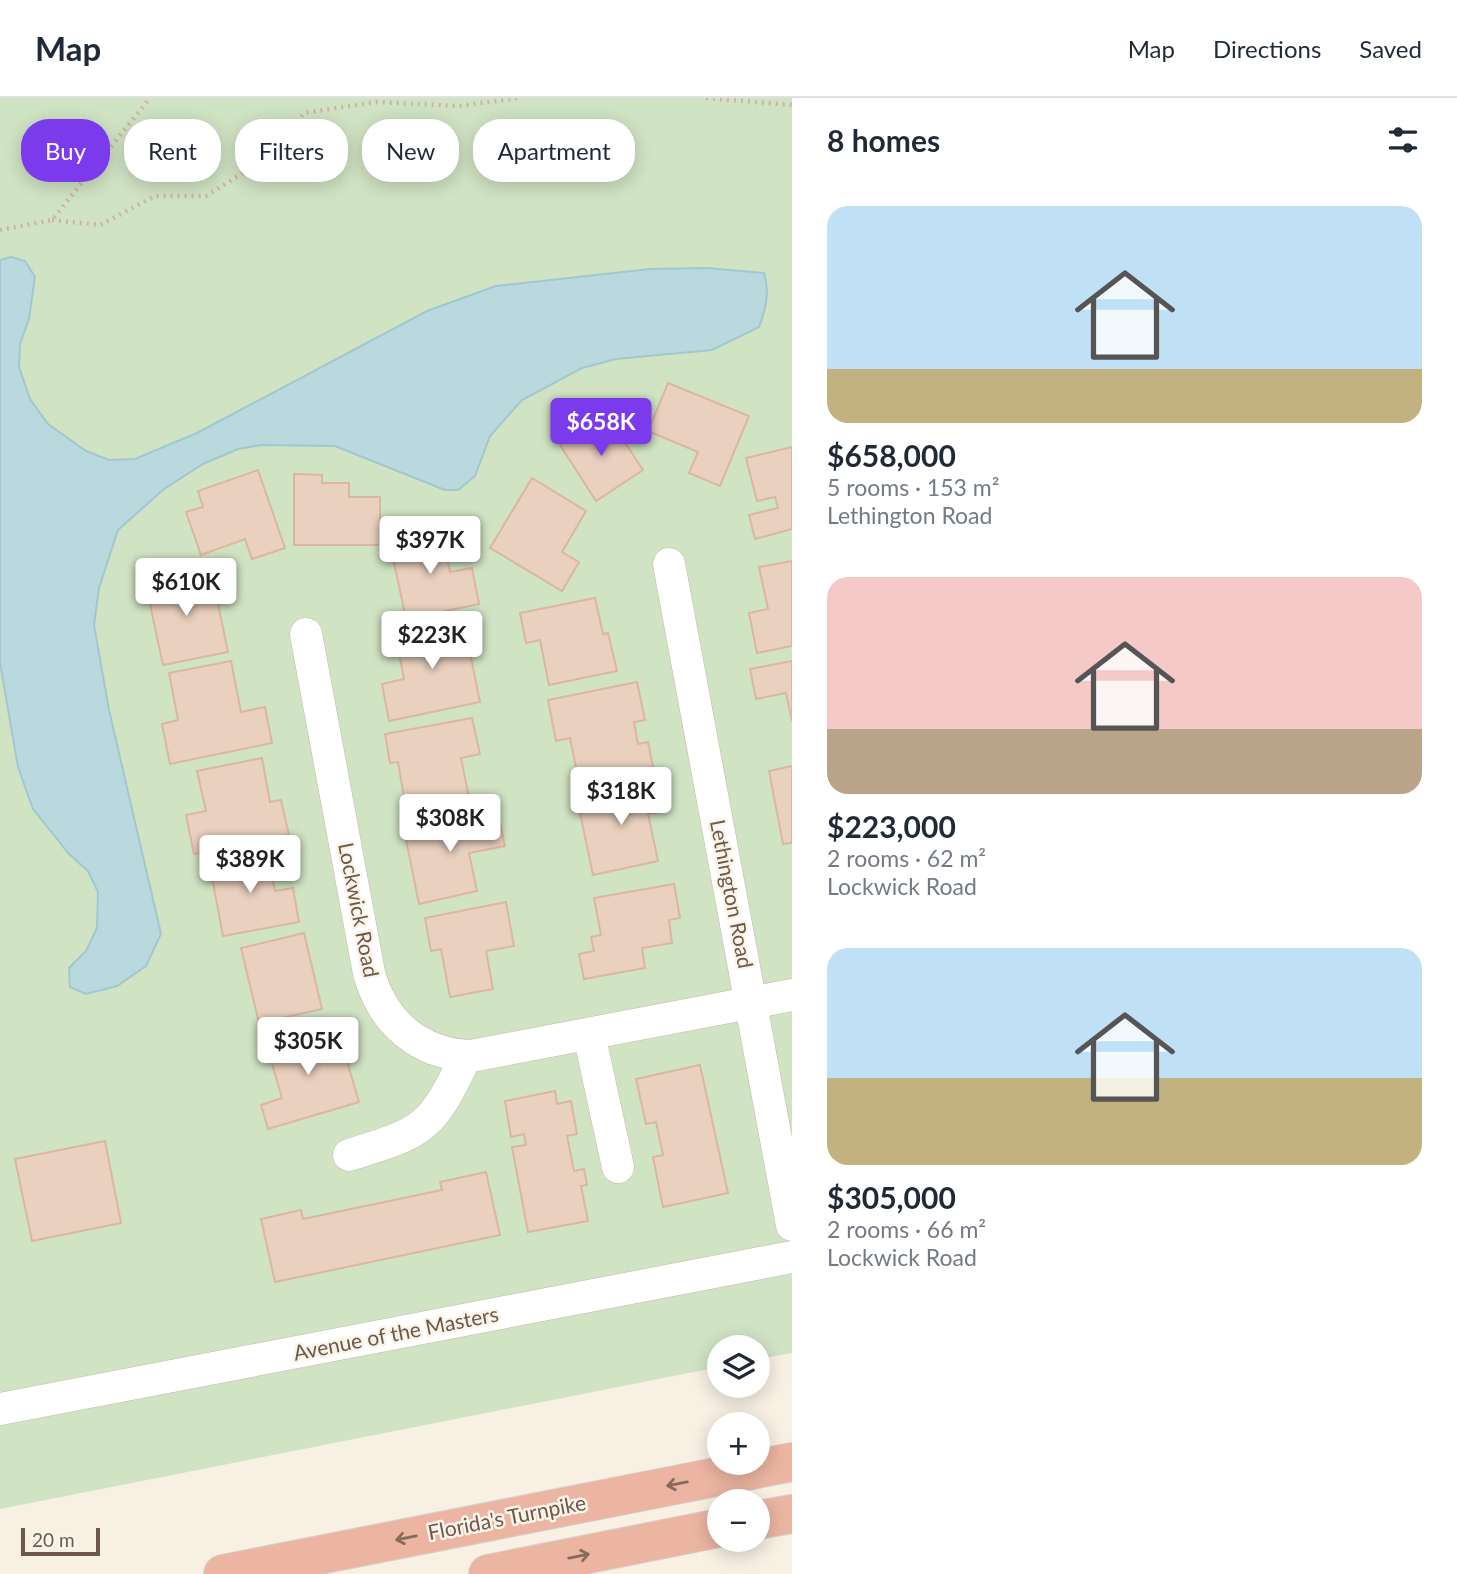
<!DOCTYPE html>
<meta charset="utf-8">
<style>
:root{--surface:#fff;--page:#f6f6f7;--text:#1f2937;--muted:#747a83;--line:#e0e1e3;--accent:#7c3aed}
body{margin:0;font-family:Lato,sans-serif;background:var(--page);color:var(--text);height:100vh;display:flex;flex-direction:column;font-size:26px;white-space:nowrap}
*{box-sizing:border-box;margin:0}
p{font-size:23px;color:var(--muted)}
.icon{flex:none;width:38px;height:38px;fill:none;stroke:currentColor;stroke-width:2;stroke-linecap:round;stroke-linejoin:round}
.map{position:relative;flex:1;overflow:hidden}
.details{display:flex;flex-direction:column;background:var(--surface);width:665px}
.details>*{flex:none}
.guide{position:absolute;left:21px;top:21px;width:665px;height:63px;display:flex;gap:14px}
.fabs{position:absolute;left:707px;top:1237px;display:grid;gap:14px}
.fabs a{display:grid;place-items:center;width:63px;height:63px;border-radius:50%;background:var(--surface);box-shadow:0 4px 18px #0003;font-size:35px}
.scale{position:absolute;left:21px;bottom:18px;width:79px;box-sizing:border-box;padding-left:7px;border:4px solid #6d584c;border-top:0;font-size:19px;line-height:24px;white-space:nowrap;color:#6d584c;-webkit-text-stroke:5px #fcf4e8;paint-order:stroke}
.price{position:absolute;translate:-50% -60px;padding:0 16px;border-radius:7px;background:#fff;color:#222;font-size:23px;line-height:46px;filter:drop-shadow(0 2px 4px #0008)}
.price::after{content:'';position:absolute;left:50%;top:42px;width:21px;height:16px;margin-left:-10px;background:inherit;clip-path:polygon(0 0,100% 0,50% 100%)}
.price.on{background:var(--accent);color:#fff}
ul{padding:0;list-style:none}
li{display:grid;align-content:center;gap:14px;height:371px;padding:0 35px}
li span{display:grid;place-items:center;height:217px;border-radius:21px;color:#555}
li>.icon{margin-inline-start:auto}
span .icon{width:126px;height:126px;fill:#fffc;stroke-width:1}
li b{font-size:30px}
h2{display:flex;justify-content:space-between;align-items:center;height:84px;padding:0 35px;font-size:30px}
.pill{padding:0 24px;border-radius:28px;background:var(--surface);box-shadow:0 4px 18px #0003;font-size:24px;line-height:63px}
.pill.on{background:var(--accent);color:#fff}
header{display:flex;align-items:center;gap:42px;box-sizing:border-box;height:98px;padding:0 35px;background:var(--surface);border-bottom:2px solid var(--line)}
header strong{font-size:33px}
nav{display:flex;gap:38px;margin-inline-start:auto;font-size:24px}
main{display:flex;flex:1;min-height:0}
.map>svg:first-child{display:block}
.green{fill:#d0e3c3}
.water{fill:#bad9df;stroke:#a2c7cf;stroke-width:2}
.building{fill:#ead0be;stroke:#dab7a1;stroke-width:2}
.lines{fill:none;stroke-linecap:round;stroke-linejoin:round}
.minor-casing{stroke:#c7b8ab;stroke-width:33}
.highway-casing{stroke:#d6d0cd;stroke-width:40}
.path{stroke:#ceb4a2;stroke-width:4.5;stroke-dasharray:2 5;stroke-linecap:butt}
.minor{stroke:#fff;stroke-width:32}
.highway{stroke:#ebb5a1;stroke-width:38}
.oneway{stroke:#866b5d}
.labels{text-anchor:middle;stroke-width:5;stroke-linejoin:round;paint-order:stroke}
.street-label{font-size:21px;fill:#6d584c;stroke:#fcf4e8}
</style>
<header>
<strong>Map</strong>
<nav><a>Map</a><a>Directions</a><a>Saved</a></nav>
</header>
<main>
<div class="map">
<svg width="792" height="1476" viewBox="0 0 792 1476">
<rect width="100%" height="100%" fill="#f8f0e3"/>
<path class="green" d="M0,0H792V1255L758,1261V1250H719V1269L0,1411Z"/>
<path class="water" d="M11,159L25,163L35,179L29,221L20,246L19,269L30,301L48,326L86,353L109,362L135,361L197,335L427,213L496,188L650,171L707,170L764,175C770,194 766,210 759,229L712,252L616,261L582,270L522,302L490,338L475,378L458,392H445L335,348L261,347L238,351L203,366L164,391L118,432L99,490L94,527L109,612L161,836L146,868L117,888L86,896L70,889L69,870L86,853L97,830L98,794L88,773L69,756L33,711L18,669L0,565V162Z"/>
<path class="building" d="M668,285L749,318L720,388L689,375L698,354L648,333Z
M607,317L643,372L596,403L560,347Z
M792,349V431L755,441L749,417L778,410L775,399L757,403L746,360Z
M258,372L285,450L252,461L245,441L201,457L186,414L203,409L198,393Z
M294,376L322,377V385H349V399H380V447H294Z
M532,380L586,413L562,454L579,464L562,493L490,450Z
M441,430L450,474L472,470L479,506L406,521L389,441Z
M792,463V548L757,555L749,515L768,511L759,469Z
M182,475L184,483L212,477L228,554L163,567L145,483Z
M595,500L603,536L608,535L617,573L549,587L540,542L526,545L520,515Z
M463,520L480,604L389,623L382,586L404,581L395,534Z
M231,563L241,614L265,609L272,645L170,666L162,626L178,622L169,575Z
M792,563V623L786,595L756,601L750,571Z
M637,584L645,622L634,624L638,646L648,644L653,669L579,684L570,640L556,643L548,602Z
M472,620L480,656L461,660L469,700L406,711L398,664L390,665L385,636Z
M262,660L270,704L281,702L289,737L194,756L186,717L206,713L197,673Z
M792,668V745L783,746L769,673Z
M654,681L661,714L648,716L658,763L593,777L580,715L595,712L591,694Z
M497,712L505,748L469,755L477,793L419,806L404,732Z
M267,752L275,793L293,790L299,824L223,838L209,763Z
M674,786L680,820L669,822L672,845L642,850L645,870L584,881L579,856L594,853L591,839L601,837L594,800Z
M506,804L514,848L486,853L493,891L450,899L441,851L431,853L425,820Z
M304,835L322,911L259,925L241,850Z
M330,926L342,964L347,963L359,1004L268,1031L261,1007L282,1000L266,945Z
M700,967L728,1095L663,1109L653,1059L663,1057L656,1024L646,1026L636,981Z
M555,993L557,1006L571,1003L577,1036L567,1038L574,1073L584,1071L587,1087L581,1088L588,1123L528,1134L512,1049L526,1047L524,1036L511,1039L505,1003Z
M105,1043L121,1125L32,1143L15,1061Z
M486,1074L500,1137L275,1184L261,1121L301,1112L303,1121L442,1092L440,1084Z"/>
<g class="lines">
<g class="minor-casing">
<path id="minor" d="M669,466L792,1127
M306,536L369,875C383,925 419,956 471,958L792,897
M589,936L618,1069
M349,1057C425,1034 432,1030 466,958
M0,1311L792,1159"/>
</g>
<g class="highway-casing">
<path id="highway" d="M758,1422L792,1416
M223,1476L792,1364
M488,1476L719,1430"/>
</g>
<path class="path" d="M706,0L792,7
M52,122L100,127L155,98H206L264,62L304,15L376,4L459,8L518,0
M0,132L52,122L150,0"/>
<use href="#minor" class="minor"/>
<use href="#highway" class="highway"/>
</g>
<defs><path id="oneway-shaft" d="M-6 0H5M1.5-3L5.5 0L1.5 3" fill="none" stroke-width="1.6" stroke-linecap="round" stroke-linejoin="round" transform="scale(1.75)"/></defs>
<g class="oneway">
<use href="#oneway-shaft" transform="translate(677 1386) rotate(169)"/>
<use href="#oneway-shaft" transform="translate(406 1440) rotate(169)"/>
<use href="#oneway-shaft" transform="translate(579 1458) rotate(-11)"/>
</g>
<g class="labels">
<g class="street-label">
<text transform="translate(731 796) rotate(79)" y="7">Lethington Road</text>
<text transform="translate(358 812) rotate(79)" y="7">Lockwick Road</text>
<text transform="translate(396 1236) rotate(-11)" y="7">Avenue of the Masters</text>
<text transform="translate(507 1420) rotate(-11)" y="7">Florida's Turnpike</text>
</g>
</g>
</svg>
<div class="fabs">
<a><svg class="icon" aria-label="layers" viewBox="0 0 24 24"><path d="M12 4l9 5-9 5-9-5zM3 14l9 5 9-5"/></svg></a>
<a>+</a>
<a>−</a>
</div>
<div class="scale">20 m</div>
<b class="price on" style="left:601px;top:360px">$658K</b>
<b class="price" style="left:430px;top:478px">$397K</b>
<b class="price" style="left:186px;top:520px">$610K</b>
<b class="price" style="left:432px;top:573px">$223K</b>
<b class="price" style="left:621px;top:729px">$318K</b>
<b class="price" style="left:450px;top:756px">$308K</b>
<b class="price" style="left:250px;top:797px">$389K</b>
<b class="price" style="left:308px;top:979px">$305K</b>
<div class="guide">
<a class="pill on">Buy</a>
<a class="pill">Rent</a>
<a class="pill">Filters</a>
<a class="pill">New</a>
<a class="pill">Apartment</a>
</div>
</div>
<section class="details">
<h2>8 homes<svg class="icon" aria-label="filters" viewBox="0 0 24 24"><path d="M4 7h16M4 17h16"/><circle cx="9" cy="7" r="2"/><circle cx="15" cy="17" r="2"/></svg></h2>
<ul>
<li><span style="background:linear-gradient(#bfe0f5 75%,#c2b280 0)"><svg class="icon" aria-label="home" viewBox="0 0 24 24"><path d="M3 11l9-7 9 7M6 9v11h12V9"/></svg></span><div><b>$658,000</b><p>5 rooms · 153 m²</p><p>Lethington Road</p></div></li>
<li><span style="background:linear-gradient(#f6c9c9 70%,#b9a48a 0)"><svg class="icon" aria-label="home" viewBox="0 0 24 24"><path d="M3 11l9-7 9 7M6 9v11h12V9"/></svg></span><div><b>$223,000</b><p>2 rooms · 62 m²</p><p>Lockwick Road</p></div></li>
<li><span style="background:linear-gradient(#bfe0f5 60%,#c2b280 0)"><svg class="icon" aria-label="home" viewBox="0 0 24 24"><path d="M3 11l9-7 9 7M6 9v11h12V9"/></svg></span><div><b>$305,000</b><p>2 rooms · 66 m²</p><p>Lockwick Road</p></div></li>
</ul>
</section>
</main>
